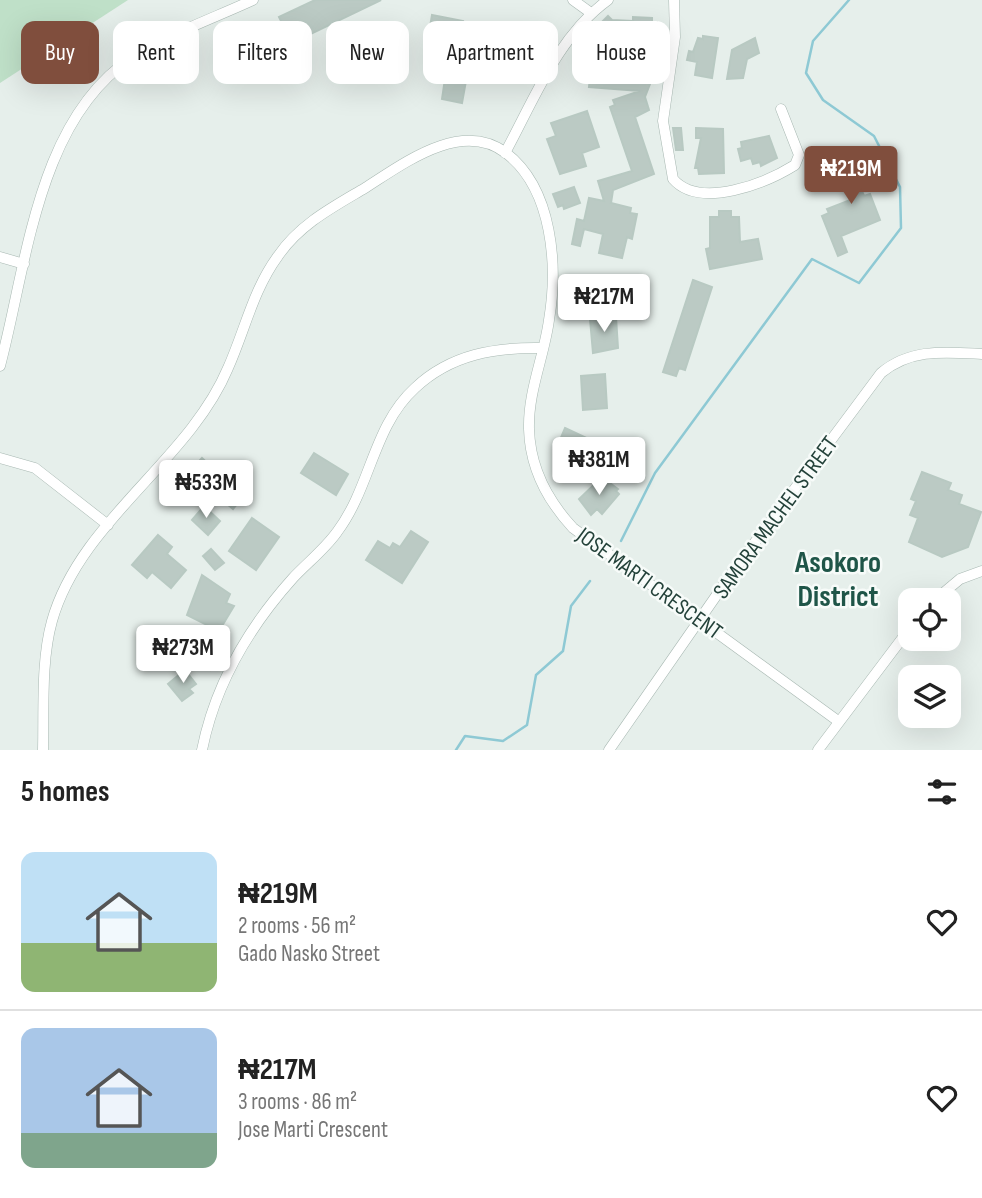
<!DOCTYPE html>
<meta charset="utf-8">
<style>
:root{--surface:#fff;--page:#f2f2f2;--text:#222;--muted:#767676;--line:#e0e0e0;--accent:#804e3d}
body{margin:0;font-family:"Sofia Sans Condensed",sans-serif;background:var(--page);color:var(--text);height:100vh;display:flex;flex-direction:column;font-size:26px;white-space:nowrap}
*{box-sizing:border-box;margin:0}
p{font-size:23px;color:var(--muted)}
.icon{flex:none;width:38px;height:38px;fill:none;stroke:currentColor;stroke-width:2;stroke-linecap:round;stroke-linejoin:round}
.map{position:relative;height:750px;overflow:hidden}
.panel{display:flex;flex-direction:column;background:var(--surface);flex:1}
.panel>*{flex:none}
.hud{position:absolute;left:21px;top:21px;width:942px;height:63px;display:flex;gap:14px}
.fabs{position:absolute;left:898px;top:588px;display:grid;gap:14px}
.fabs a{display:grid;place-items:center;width:63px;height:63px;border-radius:14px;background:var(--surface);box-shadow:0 7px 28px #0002;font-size:35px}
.price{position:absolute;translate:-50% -60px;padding:0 16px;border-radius:7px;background:#fff;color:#222;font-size:23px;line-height:46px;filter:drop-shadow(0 2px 4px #0008)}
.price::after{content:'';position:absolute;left:50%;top:42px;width:21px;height:16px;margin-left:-10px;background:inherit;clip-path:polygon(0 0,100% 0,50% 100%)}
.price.on{background:var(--accent);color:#fff}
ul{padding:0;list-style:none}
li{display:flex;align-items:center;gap:21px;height:175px;padding:0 21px}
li+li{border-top:2px solid var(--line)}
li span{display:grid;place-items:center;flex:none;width:196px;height:140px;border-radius:14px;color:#555}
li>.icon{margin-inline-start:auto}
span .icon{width:84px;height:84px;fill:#fffc;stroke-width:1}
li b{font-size:30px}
h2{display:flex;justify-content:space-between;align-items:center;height:84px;padding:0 21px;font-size:30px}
.tag{padding:0 24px;border-radius:14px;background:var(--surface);box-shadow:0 7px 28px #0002;font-size:24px;line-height:63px}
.tag.on{background:var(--accent);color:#fff}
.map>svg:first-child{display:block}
.green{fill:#bfe0c8}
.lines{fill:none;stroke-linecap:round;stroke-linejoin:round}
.stream{stroke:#8ec9d4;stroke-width:2.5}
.building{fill:#bbcac4;stroke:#b8c9c2;stroke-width:2}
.minor-casing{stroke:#a8b8b2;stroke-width:11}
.minor{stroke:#fff;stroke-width:10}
.labels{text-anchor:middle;stroke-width:5;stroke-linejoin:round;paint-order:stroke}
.street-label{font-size:23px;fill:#24423a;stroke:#f7fbf9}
.district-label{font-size:30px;font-weight:bold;fill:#1f5548;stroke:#f7fbf9}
</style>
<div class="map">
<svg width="982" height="750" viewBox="0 0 982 750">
<rect width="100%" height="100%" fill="#e6efeb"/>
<path class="green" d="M0,0H128L0,83Z"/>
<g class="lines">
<path class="stream" d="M621,541L655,473L812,259L859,283L901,228L900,187L874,136L823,100L806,73L813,41L849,0
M456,750L465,736L503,741L527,725L536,675L563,651L571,606L590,581"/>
</g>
<path class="building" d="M315,0H381L292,43L279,17Z
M432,15L463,21L461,33L430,27Z
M608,16L612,20L633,21V17L652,18V22H657L656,48H652L651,53L628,52V32L617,31L605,43L593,31Z
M703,36L718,38L712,78L695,75L697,62L687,60L689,51L693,52L698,38L703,39Z
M755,38L759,53L747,59L743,78L727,79L732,50Z
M429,45L471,53L462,103L442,99L445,79L435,77L437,69L425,67Z
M600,54L617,55L655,71L645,97L649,110L635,117L654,174L613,190L611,203L631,208L630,213L637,214L632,239L627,237L622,258L599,253L603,234L584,229L580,246L572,244L577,219L584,221L589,198L604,201L598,181L632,171L610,107L615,105L613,100L640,91L589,87L591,66L599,67Z
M587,111L599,147L582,153L586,166L560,174L547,139L556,136L551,123Z
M673,128H681L683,150H676Z
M696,128L723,129L724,173L699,174L698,168H695L701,138H696Z
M769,136L777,158L761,166L760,162L753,164L751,158L741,161L738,149L742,148L741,142Z
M860,156L868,174L857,179L864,196L870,194L880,220L841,236L847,252L838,256L822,216L829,213L827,209L853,199L836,166Z
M574,187L580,203L564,209L563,205L558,207L553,194Z
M719,211H731V217H739L740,242L758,239L762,259L710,269L706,249L710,248V217H719Z
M693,280L712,287L685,370L679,368L676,376L663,372Z
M616,317L618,348L593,353L590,319Z
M605,374L607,408L583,410L581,376Z
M565,428L595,442L583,467L576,464L574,469L558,462L561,457L554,454Z
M314,453L348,474L336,495L301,473Z
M202,458L231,485L234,481L247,492L233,509L214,493L206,502L182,480Z
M922,472L951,483L948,490L962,495L959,504L981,512L968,547L942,557L909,542L918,518L910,515L916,501L911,499Z
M602,477L618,489L616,491L619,494L602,514L597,509L591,515L579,499Z
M204,506L220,521L208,535L192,520Z
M252,518L279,537L256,570L229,551Z
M411,531L428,542L402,583L366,560L378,541L390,548L393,543L400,547Z
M158,535L172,547L167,554L186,570L171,588L152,572L147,578L132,565Z
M211,549L224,563L215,570L203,556Z
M202,575L230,594L226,603L234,606L219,631L187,615Z
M210,635L223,641L210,670L197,664L199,660L190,656L197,640L206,644Z
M185,670L196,684L189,689L193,693L182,701L168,684Z"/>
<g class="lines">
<g class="minor-casing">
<path id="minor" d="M573,0L591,13
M674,0L675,37L663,121L673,179C700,210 766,183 795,165L799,155L781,109
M505,153C534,100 558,36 608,0
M0,257L24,264
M0,366C27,265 37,119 133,57C169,34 214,18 253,0
M0,458L35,468L108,525
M935,600L960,579L982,571
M43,750C44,709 41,660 52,621C80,521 189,461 228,368C245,330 253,290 278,256C300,224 333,207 365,188C403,164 461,119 506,153C553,189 558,266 549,320C544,357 528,391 529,429C530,467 548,501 573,528L838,721
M202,750C215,685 249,627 293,578C307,563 325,549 337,532C371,487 373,426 415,388C451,354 496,347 543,348
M609,750L732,573L881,373C911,348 945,352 982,354
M818,750L910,628"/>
</g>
<use href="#minor" class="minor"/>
</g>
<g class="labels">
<g class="street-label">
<text transform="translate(775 517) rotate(-54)" y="8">SAMORA MACHEL STREET</text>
<text transform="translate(650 583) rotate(36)" y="8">JOSE MARTI CRESCENT</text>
</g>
<g class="district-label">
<text x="838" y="572">Asokoro<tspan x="838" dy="34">District</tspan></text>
</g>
</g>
</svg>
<div class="fabs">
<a><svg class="icon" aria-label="locate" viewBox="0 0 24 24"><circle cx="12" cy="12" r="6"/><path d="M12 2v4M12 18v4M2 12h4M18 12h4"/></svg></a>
<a><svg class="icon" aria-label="layers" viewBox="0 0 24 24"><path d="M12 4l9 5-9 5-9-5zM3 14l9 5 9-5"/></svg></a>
</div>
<b class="price on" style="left:851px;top:206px">₦219M</b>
<b class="price" style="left:604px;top:334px">₦217M</b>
<b class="price" style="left:599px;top:497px">₦381M</b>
<b class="price" style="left:206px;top:520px">₦533M</b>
<b class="price" style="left:183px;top:685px">₦273M</b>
<div class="hud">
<a class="tag on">Buy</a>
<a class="tag">Rent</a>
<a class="tag">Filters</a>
<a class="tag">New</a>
<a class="tag">Apartment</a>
<a class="tag">House</a>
</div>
</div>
<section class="panel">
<h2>5 homes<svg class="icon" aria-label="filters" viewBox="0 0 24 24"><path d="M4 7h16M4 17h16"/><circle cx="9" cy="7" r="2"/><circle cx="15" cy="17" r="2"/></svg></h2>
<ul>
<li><span style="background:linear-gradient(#bfe0f5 65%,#8fb573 0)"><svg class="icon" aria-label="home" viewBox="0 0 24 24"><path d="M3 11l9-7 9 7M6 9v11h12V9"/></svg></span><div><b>₦219M</b><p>2 rooms · 56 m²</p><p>Gado Nasko Street</p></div><svg class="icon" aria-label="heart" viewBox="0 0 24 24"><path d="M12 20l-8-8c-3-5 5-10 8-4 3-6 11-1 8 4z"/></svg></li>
<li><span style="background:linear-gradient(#a9c7e8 75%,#7fa58c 0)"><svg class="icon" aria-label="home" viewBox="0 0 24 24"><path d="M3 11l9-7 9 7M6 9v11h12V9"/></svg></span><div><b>₦217M</b><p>3 rooms · 86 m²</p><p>Jose Marti Crescent</p></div><svg class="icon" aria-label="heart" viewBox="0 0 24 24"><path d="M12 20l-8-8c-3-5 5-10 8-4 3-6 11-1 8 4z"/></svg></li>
</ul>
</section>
